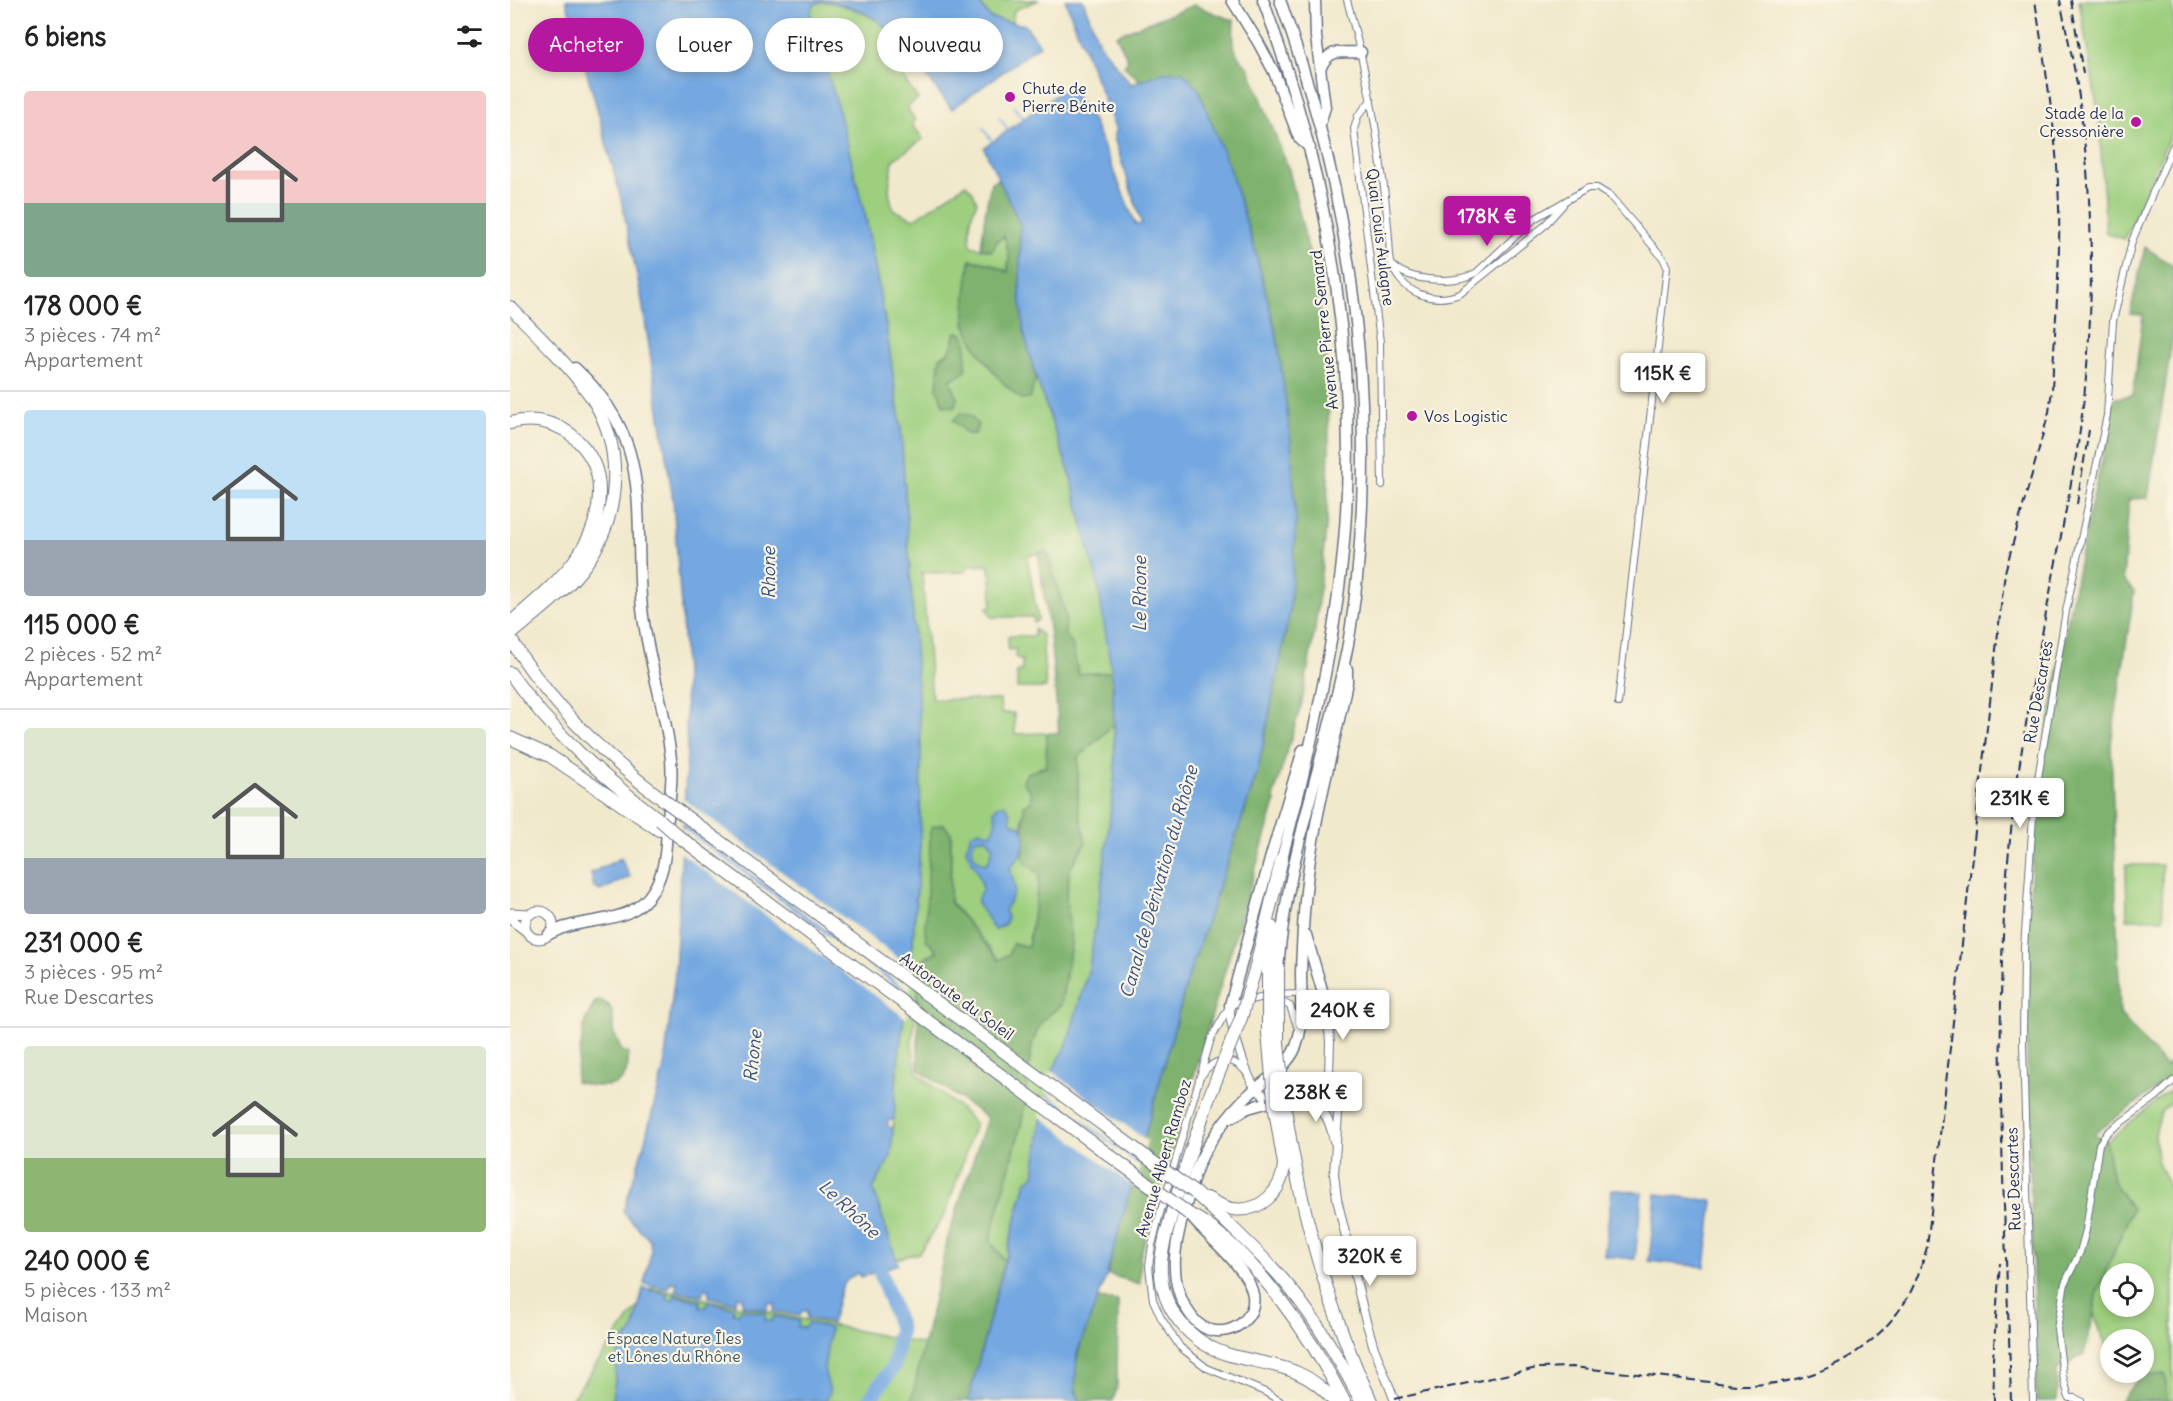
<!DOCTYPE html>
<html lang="fr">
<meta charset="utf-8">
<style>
:root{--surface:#fff;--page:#f6f6f6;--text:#222;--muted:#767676;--line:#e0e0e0;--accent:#b5179e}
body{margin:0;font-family:Delius,sans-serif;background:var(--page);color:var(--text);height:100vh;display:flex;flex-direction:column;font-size:22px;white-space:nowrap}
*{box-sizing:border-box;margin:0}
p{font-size:20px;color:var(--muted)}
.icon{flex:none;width:33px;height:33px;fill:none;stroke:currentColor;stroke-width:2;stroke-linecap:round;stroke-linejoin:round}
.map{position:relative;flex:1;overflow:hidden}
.side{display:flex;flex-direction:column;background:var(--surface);width:510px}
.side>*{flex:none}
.hud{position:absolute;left:18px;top:18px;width:570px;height:54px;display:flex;gap:12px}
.fabs{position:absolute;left:1590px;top:1263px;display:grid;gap:12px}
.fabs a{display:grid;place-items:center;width:54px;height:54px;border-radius:50%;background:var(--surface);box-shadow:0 3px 9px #0003;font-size:30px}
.price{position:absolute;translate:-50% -51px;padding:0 14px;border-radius:6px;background:#fff;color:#222;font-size:20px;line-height:39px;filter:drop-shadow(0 2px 3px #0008)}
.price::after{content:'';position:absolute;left:50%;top:36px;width:18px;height:14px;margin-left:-9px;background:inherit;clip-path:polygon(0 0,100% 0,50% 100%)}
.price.selected{background:var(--accent);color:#fff}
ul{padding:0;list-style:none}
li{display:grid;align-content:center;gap:12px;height:318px;padding:0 24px}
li+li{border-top:2px solid var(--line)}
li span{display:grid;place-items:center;height:186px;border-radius:6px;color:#555}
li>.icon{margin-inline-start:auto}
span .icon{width:108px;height:108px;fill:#fffc;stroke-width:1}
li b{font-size:26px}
h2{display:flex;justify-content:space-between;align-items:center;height:72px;padding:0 24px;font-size:26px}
.pill{padding:0 21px;border-radius:27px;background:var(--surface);box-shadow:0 3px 9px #0003;font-size:21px;line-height:54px}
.pill.selected{background:var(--accent);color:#fff}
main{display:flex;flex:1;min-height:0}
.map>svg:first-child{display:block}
.green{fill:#9dcf7f;stroke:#5c7f6e;stroke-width:1.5;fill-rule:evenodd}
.forest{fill:#7eb26e;stroke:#4c7066;stroke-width:1.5}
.water{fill:#74a8e1;stroke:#486ca0;stroke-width:1.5;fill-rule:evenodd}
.pier{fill:#f1e9cc}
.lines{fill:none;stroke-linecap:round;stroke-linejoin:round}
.stream{stroke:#74a8e1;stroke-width:2}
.river{stroke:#74a8e1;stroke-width:15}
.minor-casing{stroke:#667084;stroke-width:8}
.tertiary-casing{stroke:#667084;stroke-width:10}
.secondary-casing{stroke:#667084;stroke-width:11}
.trunk-casing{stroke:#667084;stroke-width:13}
.motorway-casing{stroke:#667084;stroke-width:14}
.minor{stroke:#fff;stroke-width:6}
.tertiary{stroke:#fff;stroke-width:8}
.secondary{stroke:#fff;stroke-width:9}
.trunk{stroke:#fff;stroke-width:10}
.motorway{stroke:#fff;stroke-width:12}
.rail{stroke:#1b2f5e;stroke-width:2;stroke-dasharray:9 4.5;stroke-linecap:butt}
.motorway-bridge-casing{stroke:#667084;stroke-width:14;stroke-linecap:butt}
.motorway-bridge{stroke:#fff;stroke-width:12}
.poi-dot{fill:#b5179e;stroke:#fcf5e5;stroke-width:2}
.labels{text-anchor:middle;stroke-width:4.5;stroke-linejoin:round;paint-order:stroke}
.poi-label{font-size:16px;fill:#1b2f5e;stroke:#fcf5e5;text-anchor:start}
.street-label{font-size:16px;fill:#1b2f5e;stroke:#fcf5e5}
.park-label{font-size:16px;fill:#3c5766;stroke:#fcf5e5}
.water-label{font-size:18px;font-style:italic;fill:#365385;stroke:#fcf5e5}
</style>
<main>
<section class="side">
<h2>6 biens<svg class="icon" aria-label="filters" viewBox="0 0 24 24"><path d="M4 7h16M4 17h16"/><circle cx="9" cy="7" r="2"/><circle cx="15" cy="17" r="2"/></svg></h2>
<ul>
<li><span style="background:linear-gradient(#f6c9c9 60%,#7fa58c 0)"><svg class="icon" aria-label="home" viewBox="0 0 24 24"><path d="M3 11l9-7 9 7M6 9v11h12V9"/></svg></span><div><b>178 000 €</b><p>3 pièces · 74 m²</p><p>Appartement</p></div></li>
<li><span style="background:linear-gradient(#bfe0f5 70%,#9aa5b1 0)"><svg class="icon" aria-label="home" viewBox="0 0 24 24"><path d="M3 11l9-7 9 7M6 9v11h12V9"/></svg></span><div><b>115 000 €</b><p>2 pièces · 52 m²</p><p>Appartement</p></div></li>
<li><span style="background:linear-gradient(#dfe7d0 70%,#9aa5b1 0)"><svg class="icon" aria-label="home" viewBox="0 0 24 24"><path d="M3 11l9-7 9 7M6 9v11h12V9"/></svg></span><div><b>231 000 €</b><p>3 pièces · 95 m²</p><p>Rue Descartes</p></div></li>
<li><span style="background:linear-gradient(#dfe7d0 60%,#8fb573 0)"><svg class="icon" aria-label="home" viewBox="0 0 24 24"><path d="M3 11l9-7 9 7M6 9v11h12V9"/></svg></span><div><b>240 000 €</b><p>5 pièces · 133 m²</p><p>Maison</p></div></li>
</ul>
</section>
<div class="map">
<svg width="1663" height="1401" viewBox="0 0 1663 1401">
<rect width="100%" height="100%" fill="#fcf5e5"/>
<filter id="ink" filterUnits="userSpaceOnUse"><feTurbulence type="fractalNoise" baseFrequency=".0167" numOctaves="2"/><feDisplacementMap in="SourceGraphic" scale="12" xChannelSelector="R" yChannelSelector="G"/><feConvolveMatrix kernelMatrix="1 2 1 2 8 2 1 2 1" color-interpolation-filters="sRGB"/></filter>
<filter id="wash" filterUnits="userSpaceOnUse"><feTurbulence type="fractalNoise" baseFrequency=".008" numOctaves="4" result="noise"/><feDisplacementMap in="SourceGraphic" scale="24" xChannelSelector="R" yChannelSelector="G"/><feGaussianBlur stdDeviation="1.35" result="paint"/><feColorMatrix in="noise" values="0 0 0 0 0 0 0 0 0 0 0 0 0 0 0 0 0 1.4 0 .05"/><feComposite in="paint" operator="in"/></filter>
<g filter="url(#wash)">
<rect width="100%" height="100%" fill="#f1e9cc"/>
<path class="green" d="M468,0H529L504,10L502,23L480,18Z
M1569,0H1663V128L1615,239L1596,233L1589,117Z
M312,1C352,7 378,22 402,55L386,68L408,99L397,107L405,120L402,124L413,139L383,160C381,183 375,187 384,210L404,219L456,184L463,192L467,202C460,216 458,230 461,246L482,251L488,240L495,235L499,255L498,272L481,264L460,260L455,324L520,398L526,377L560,474L588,584L602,672L568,674L562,644L554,635L556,617L537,551L517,556L528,620L524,623L523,617H482L477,607L482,606L481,577L478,565L458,566L456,572L412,573L422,699L490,700L491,713H504L505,734L537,733L536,767L529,768L520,803L512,820L515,832L530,875L518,947L489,960L440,902L441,833L421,827L416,939L427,951L411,961L402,1044L406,1072L450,1108L465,1124L436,1213L409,1253L386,1259L363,1189L381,1156L387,1071L402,954L410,847L391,429L376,327L356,219L301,17C299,9 303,3 312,1ZM456,339V371L440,380L447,397L427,388L430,358Z
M524,629L532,635L536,688H507V671H512V660L505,657L506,649L498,650V636H524Z
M604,724L605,775L594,867L579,969L557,1045L543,1070L531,1122L524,1177L516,1182L495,1261L480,1241L512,1121L522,1044L531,1022L551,1004L561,943L556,899L560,868L576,842L568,807V758Z
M1616,865H1652L1653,919H1617Z
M1659,1091L1663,1101L1651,1112L1645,1134L1647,1160L1663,1195V1401H1657L1655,1374L1608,1378L1606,1373L1634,1372V1340H1600V1357L1584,1314L1586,1295L1622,1209L1603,1181L1596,1142ZM1600,1274H1634V1306H1600Z
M141,1288L524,1367L515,1401H60Z"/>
<path class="forest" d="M684,5C698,10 709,16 724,20C723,41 721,54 739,68L779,170L804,273L815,348L818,382L819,450L817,519L805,629L792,702L764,795L765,803L630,1257V1284L597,1274L678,978L748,771L780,610L767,337L745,250L719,167L654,72L630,81L614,66L618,60L606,35Z
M489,179L510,224V295L526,377L520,398L511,399C491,384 463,349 456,325C453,314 458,273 461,260L481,264L498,272L499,255L494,236L488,240L482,251L471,248L476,208L481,183Z
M1635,247L1663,266V334L1638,498L1619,499L1613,579L1624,592L1601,744L1610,1014L1656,1067L1663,1058V1076L1584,1134L1596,1142L1603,1181L1622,1209L1586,1295L1584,1314L1574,1354L1547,1370V1401H1526C1524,1345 1524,1289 1522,1234C1517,1098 1512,964 1525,828C1535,727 1556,628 1576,528C1585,485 1599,443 1602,399L1623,395L1633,315L1620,314Z
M446,332L452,333L456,339V371L440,380L447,397L445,407L433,405L427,388L430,358L440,351Z
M451,413L461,416L468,425L465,434H457L443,420Z
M537,551L556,617L555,635L562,644L568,674L602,672L604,724L568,758V807L576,842L560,868L556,899L561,943L551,1005L531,1022L522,1044L512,1121L480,1241L495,1261L458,1401H401L438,1237L477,1118L408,1069V984L411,961L427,951L416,939L415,929L421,827L433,824L441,833L440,902L489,960L499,954L503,943L518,947L530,875L513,860L514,805L520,803L521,793L513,782L517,773L536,767L537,733H549L540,635L528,553Z
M92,1001L100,1006L103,1017V1031L112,1051L118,1053C121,1092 93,1089 65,1082L75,1021L85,1002Z
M587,1299L608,1301L607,1387L603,1401H570C555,1372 577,1328 587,1299Z
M1655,1374L1657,1401H1610L1631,1376Z"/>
<path class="water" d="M56,0H468L480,18L515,25L530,45L442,109C406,67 389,19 330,4C321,2 312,0 304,5L300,13L330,115L356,219L376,327L391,429L411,743L410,847L402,954L387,1071L384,1120H378V1127L383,1128L381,1156L363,1189L388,1264L351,1277L349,1273C326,1280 329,1305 321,1323L297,1318V1311H292L290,1316L264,1311L265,1304L259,1303L257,1310L232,1305L233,1298L227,1296L225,1303L199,1297V1290L194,1289L192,1296L166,1291L167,1283L161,1282L158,1289L134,1284L141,1251L140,1240L113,1212L133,1148L154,1067L165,973L177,754L174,647L163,500L131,295L112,203L87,108Z
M555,0H573L589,43L621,84L654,72H673L688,89L719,167L745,250L767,337L781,441L786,523L780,610L748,771L678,978L597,1274L567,1353L565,1391L570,1401H458L516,1182L524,1176L531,1122L543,1070L557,1045L579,969L594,867L605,775L603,681L588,584L560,474L526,377L514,333L510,295V224L474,148L558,86L583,121L626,225L632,224L604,138L606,130Z
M495,804L500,813L501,823L511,826C520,841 511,857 500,868C507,889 507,892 494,910L497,917L496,923L485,930C480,927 481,924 478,918C470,907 462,904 473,889L468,873L456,850L461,834L469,830L482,834L486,820L484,810L487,806ZM468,838H476L483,846L479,861L475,864C464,861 460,851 464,841Z
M111,858L120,877L90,891L84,887L81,873Z
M1102,1189L1132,1193L1125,1259L1094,1256Z
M1146,1194L1203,1201L1195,1267L1139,1261Z
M133,1288L158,1294L157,1299L163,1300L165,1295L191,1301L190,1306L196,1307L198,1302L224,1308L223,1313L229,1314L231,1309L256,1314L255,1320L262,1321L264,1316L289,1321L288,1327L295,1328L297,1323L320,1328L314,1369L320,1392L316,1401H102L110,1344L123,1331Z"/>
<path class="pier" d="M171,797L403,969L400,992L170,821Z
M170,826L400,996L397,1019L168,851Z
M540,1070L637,1141L631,1163L535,1092Z
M535,1095L630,1166L624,1187L530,1116Z"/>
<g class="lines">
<path class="stream" d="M520,96L526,108
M504,107L513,118
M489,117L497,128
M473,128L481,140"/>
<path class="river" d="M359,1401L384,1365L390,1328L366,1260L360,1255"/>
</g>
</g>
<g filter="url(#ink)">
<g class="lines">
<g class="minor-casing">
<path id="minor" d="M837,0C852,55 864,109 871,166C875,190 877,214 879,239C880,247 879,258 882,266C894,294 923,304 950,294L1033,227L1053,205
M861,100L848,116L844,129L870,342L872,485
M882,265C900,282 945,284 966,273L1024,219L1078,188H1087L1100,196L1153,258L1157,267L1108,703
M768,1000L780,1006L788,1029
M692,1075C703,1058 721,1055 735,1071
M1559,1398L1553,1376L1547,1329L1555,1283L1570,1252L1576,1230L1589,1144L1598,1132L1646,1097L1663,1081
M1559,1398H1565L1571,1401
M770,1401L755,1392L697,1368L670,1347L651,1318L643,1300L641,1285L639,1266L642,1245L649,1217L701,1039L720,1005C743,999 795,985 814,1003
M1523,1401L1513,1044L1514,948L1524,802L1556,611L1597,415L1603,321L1622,241L1663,146"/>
</g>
<g class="tertiary-casing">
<path id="tertiary" d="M720,1005C719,1024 726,1037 731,1055C737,1072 743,1097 767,1100C772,1100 780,1097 785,1096C801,1094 811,1090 819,1075
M817,1007L820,1042L819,1075L828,1114L824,1174L827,1199L854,1314L864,1348L885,1401
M784,1097C812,1107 818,1111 824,1141"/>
</g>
<g class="secondary-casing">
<path id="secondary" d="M15 925a14 14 0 1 1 28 0a14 14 0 1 1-28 0Z
M0,913L20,914
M0,919L16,931"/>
</g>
<g class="trunk-casing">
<path id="trunk" d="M722,0L748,42L764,72L789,138L800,148
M753,0C822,187 855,388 829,588C817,680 796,769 772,858
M805,0L806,37L815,107L810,124
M810,68C822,46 830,54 851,52
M39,934C45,932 50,928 56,927C89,917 124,923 144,889C155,871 156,849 157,828C159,803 164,776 160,751C154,703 137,657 132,608C126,557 134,500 119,450C109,418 90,391 65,368
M796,935L817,1007
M768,969C776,858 817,754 838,644C846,599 850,552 852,506C859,329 830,166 770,0
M720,1005L761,856L793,750
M722,1117L738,1108L767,1100
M683,1219C701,1242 768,1288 734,1321C725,1330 710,1334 697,1329C690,1326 684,1320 680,1314C655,1280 666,1238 677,1201C682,1182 687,1163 698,1146C708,1129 720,1113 734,1099C752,1081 782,1067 788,1040C794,1019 791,995 791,973C792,945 793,918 796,891C803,820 823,752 837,682V669"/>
</g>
<g class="motorway-casing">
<path id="motorway" d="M0,307C28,335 57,363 80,395C116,448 111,521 71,570C51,595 24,615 0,635
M0,423C24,417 50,422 68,441C81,454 89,471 89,490C91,549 41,588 0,623
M0,638C38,702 92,754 151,798
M0,673C41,732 93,777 150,820
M0,738L40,756L149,830
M168,836L457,1050
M746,966L772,858
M758,968L762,927
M698,1100C688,1131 677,1161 668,1191C662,1215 653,1238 651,1262C648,1308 681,1345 723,1356C764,1366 795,1366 824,1401
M775,1108C790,1208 818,1309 861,1401
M685,1193C713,1219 742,1245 768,1274C802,1312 828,1356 851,1401
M697,1198C705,1202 714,1208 723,1209C751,1213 773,1190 774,1164L765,1110
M679,1214C740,1245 804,1341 834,1401"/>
</g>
<use href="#minor" class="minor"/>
<use href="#tertiary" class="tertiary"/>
<use href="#secondary" class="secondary"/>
<use href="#trunk" class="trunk"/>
<use href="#motorway" class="motorway"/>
<path class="rail" d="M1561,0L1573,74
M1567,504L1579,430
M884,1399L1027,1368L1063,1367L1227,1385C1294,1387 1357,1360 1395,1302C1405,1286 1412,1265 1417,1247L1495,572L1539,412L1542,390C1545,321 1552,251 1548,183C1545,121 1534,61 1525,0
M1484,1401L1483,1359L1490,1263
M1501,1401C1496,1214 1481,1026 1500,840C1514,707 1545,576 1568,444C1584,337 1585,228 1572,121C1568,80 1558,40 1550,0"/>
<g class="motorway-bridge-casing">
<path id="motorway-bridge" d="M151,798L685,1193
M150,820L168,836
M758,968V1033L765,1110
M768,969V1043L775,1108
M457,1050L679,1214
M698,1100L731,1018L746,966"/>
</g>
<use href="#motorway-bridge" class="motorway-bridge"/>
</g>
</g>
<g class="poi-dot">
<circle cx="500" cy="97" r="6"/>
<circle cx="1626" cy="122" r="6"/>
<circle cx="902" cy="416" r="6"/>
</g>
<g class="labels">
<g class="poi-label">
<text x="512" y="94">Chute de<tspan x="512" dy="18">Pierre Bénite</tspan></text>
<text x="1614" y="119" text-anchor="end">Stade de la<tspan x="1614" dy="18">Cressonière</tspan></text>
<text x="914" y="422">Vos Logistic</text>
</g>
<g class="street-label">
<text transform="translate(871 237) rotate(83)" y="6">Quai Louis Aulagne</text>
<text transform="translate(814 330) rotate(-96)" y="6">Avenue Pierre Semard</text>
<text transform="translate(1528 692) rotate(-80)" y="6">Rue Descartes</text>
<text transform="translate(447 996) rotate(36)" y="6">Autoroute du Soleil</text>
<text transform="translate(653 1158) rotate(-74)" y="6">Avenue Albert Ramboz</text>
<text transform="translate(1503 1179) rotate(-92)" y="6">Rue Descartes</text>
</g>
<g class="park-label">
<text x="164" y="1344">Espace Nature Îles<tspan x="164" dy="18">et Lônes du Rhône</tspan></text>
</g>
<g class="water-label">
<text transform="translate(259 573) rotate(-90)" y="6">Rhone</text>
<text transform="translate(630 594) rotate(-90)" y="6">Le Rhone</text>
<text transform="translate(649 882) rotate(-74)" y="6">Canal de Dérivation du Rhône</text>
<text transform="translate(243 1056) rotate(-84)" y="6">Rhone</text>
<text transform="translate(339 1209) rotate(43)" y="6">Le Rhône</text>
</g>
</g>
</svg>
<div class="fabs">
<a><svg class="icon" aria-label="locate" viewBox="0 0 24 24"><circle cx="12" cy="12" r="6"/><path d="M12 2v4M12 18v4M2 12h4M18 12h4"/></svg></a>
<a><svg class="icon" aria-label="layers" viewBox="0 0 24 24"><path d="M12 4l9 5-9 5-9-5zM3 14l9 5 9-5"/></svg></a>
</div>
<b class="price selected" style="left:977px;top:247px">178K €</b>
<b class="price" style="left:1153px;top:404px">115K €</b>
<b class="price" style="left:1510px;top:829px">231K €</b>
<b class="price" style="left:833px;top:1041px">240K €</b>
<b class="price" style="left:806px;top:1123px">238K €</b>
<b class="price" style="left:860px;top:1287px">320K €</b>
<div class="hud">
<a class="pill selected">Acheter</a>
<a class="pill">Louer</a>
<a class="pill">Filtres</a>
<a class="pill">Nouveau</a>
</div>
</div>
</main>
